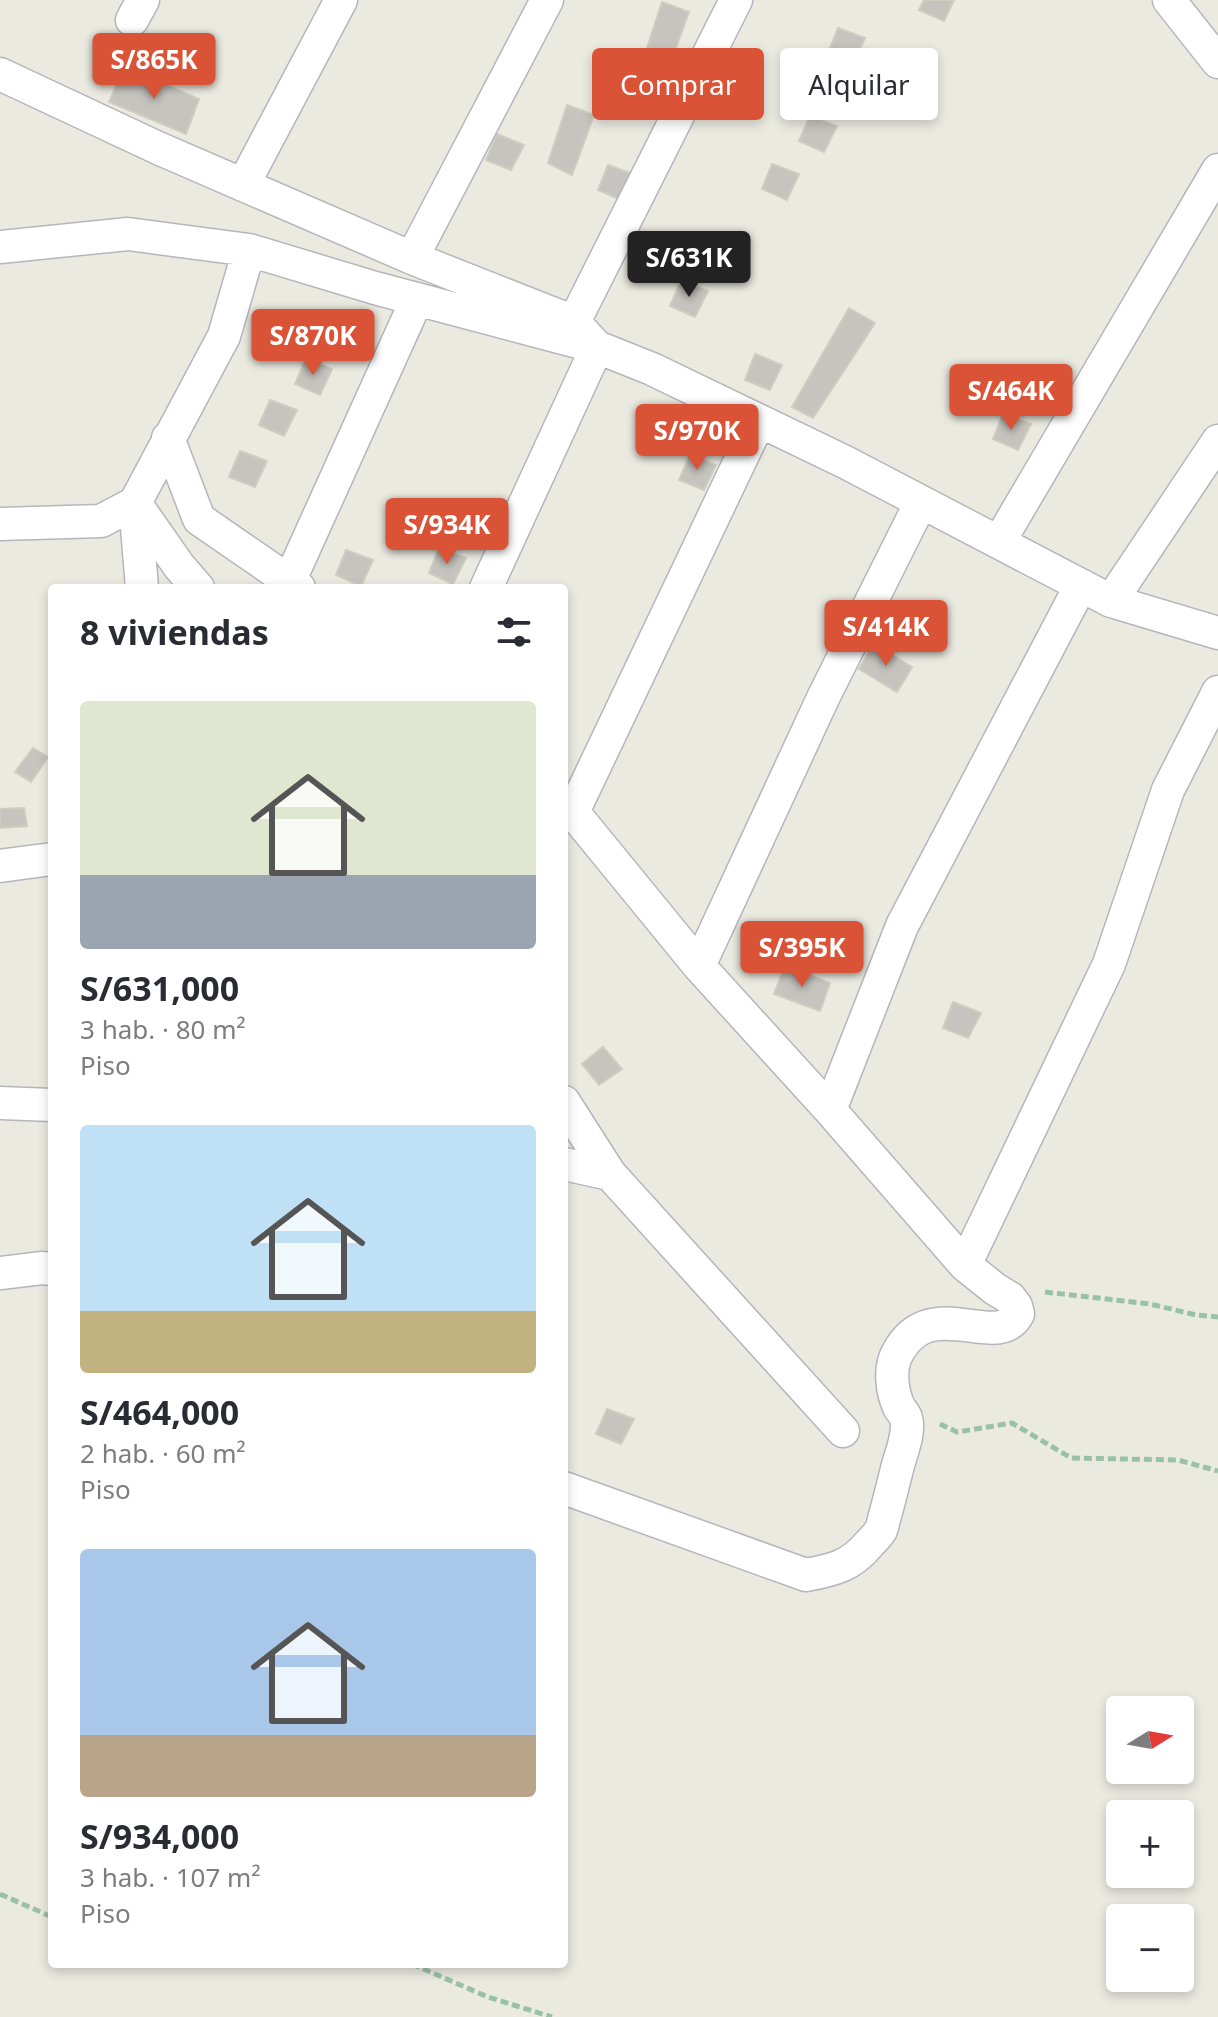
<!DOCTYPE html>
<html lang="es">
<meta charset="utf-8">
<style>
:root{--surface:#fff;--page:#f2f2f3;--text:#2b2b33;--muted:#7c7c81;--accent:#db5337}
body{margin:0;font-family:"Noto Sans",sans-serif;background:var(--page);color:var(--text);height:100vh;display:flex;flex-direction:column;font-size:30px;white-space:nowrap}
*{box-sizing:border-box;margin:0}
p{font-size:26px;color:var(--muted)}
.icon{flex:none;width:44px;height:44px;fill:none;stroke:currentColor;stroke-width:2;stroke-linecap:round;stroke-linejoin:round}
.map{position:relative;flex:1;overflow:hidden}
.details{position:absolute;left:48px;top:584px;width:520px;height:1384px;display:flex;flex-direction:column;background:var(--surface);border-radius:8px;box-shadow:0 4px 12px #0003}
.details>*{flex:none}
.hud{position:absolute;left:592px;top:48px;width:506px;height:72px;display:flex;gap:16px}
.needle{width:52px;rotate:79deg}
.buttons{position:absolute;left:1106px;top:1696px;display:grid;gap:16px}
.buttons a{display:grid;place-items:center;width:88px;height:88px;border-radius:8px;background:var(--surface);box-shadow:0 4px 12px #0003;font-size:40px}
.price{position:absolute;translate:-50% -68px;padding:0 18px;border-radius:8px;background:var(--accent);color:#fff;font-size:26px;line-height:52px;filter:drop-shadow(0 2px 4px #0008)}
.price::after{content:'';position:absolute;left:50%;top:48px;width:24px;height:18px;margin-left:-12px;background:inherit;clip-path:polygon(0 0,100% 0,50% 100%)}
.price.on{background:#222;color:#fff}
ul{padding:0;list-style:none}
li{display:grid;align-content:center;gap:16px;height:424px;padding:0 32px}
li span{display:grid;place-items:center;height:248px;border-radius:8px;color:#555}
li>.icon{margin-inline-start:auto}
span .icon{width:144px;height:144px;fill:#fffc;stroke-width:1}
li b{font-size:34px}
h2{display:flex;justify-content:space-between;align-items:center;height:96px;padding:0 32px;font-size:34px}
.tag{padding:0 28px;border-radius:8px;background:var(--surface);box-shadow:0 4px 12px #0003;font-size:28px;line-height:72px}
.tag.on{background:var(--accent);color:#fff}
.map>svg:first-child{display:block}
.building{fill:#c6c4be;stroke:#cfccc0;stroke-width:2}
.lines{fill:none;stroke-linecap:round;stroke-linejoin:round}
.minor-casing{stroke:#b4b6bb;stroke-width:35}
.path{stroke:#99c1a8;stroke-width:5;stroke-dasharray:8 4;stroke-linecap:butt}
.minor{stroke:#fff;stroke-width:32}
</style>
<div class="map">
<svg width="1218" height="2017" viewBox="0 0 1218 2017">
<rect width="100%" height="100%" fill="#ebeae1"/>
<path class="building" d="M924,0H954L944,21L919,10Z
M662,2L689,12L667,72L643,60Z
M838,28L865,38L853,64L828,53Z
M124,67L199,99L186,134L109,102Z
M567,105L594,115L572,175L548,163Z
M810,116L837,126L824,152L799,141Z
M497,134L524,145L511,170L486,160Z
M772,164L799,174L787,200L762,189Z
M608,165L635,175L623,201L598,190Z
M681,281L708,291L695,317L670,306Z
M849,308L875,323L813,418L792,407Z
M755,354L782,365L770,390L745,380Z
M306,359L332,369L320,395L295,384Z
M270,400L297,410L284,436L259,425Z
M1003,414L1031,424L1018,450L993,439Z
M240,451L267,461L255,487L229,477Z
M690,455L716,465L704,490L679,480Z
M439,548L466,558L453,584L429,573Z
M346,550L373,560L361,586L336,575Z
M874,644L912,667L897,692L859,669Z
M33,748L48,757L31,782L15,772Z
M24,808L27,826L0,828V809Z
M785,966L830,983L820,1011L774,994Z
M953,1002L981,1013L968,1038L943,1028Z
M603,1047L622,1069L599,1085L582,1064Z
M607,1409L634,1419L621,1444L596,1434Z"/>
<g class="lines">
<g class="minor-casing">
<path id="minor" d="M1169,0L1218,62
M132,20L143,0
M0,74L158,148L412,258L574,322L597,347L652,369L845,462L1111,601L1218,441
M243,185L341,0
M0,247L128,234L249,250L375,288L597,347L486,588
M412,258L547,0
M574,322L736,0
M168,438L199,519L299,588
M135,503L179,566L198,588
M135,503L142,588
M0,524L101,521L135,503L224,336L249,250
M999,542L1218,170
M289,582L417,299
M1111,601L1218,633
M564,801L699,966L830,1110
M574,810L759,421
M0,866L52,859
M699,966L823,698L921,502
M564,1102L610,1174L843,1431
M0,1103L52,1105
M564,1164L610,1174
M965,1265L1109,964L1168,790L1218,692
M0,1273L42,1268L52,1269
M564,1488L806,1575C833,1570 851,1566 869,1544C873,1540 878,1535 881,1530C883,1525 884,1518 886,1512C890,1497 894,1481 898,1465C902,1451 910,1432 906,1418C905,1414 901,1411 899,1407C892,1392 889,1369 897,1354C930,1290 997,1353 1018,1314L1016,1306L1010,1298L995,1289L965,1265L830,1110L902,926L1081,585"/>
</g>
<path class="path" d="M1045,1292L1150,1304L1196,1315L1218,1317
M940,1424L957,1432L1012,1423L1071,1458L1178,1460L1218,1471
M0,1894L52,1917
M412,1964L488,1997L552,2017"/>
<use href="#minor" class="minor"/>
</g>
</svg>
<div class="buttons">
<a><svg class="needle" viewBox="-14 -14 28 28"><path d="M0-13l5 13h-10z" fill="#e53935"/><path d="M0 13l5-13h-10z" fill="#7c7c81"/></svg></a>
<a>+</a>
<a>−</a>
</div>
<b class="price" style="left:154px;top:101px">S/865K</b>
<b class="price on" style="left:689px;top:299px">S/631K</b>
<b class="price" style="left:313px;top:377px">S/870K</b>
<b class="price" style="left:1011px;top:432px">S/464K</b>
<b class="price" style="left:697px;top:472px">S/970K</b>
<b class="price" style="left:447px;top:566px">S/934K</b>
<b class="price" style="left:886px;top:668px">S/414K</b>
<b class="price" style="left:802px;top:989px">S/395K</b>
<div class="hud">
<a class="tag on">Comprar</a>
<a class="tag">Alquilar</a>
</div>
<section class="details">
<h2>8 viviendas<svg class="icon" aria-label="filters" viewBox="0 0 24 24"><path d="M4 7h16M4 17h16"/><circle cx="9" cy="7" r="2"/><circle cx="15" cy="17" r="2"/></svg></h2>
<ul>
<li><span style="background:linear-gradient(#dfe7d0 70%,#9aa5b1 0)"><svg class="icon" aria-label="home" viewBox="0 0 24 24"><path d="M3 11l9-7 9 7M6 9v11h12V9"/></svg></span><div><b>S/631,000</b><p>3 hab. · 80 m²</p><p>Piso</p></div></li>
<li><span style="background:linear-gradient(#bfe0f5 75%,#c2b280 0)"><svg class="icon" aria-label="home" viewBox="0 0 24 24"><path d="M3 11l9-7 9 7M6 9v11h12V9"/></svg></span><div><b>S/464,000</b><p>2 hab. · 60 m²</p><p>Piso</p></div></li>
<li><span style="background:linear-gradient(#a9c7e8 75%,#b9a48a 0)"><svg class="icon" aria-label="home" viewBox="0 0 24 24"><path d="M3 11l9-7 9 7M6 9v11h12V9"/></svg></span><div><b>S/934,000</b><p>3 hab. · 107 m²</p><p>Piso</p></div></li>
</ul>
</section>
</div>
